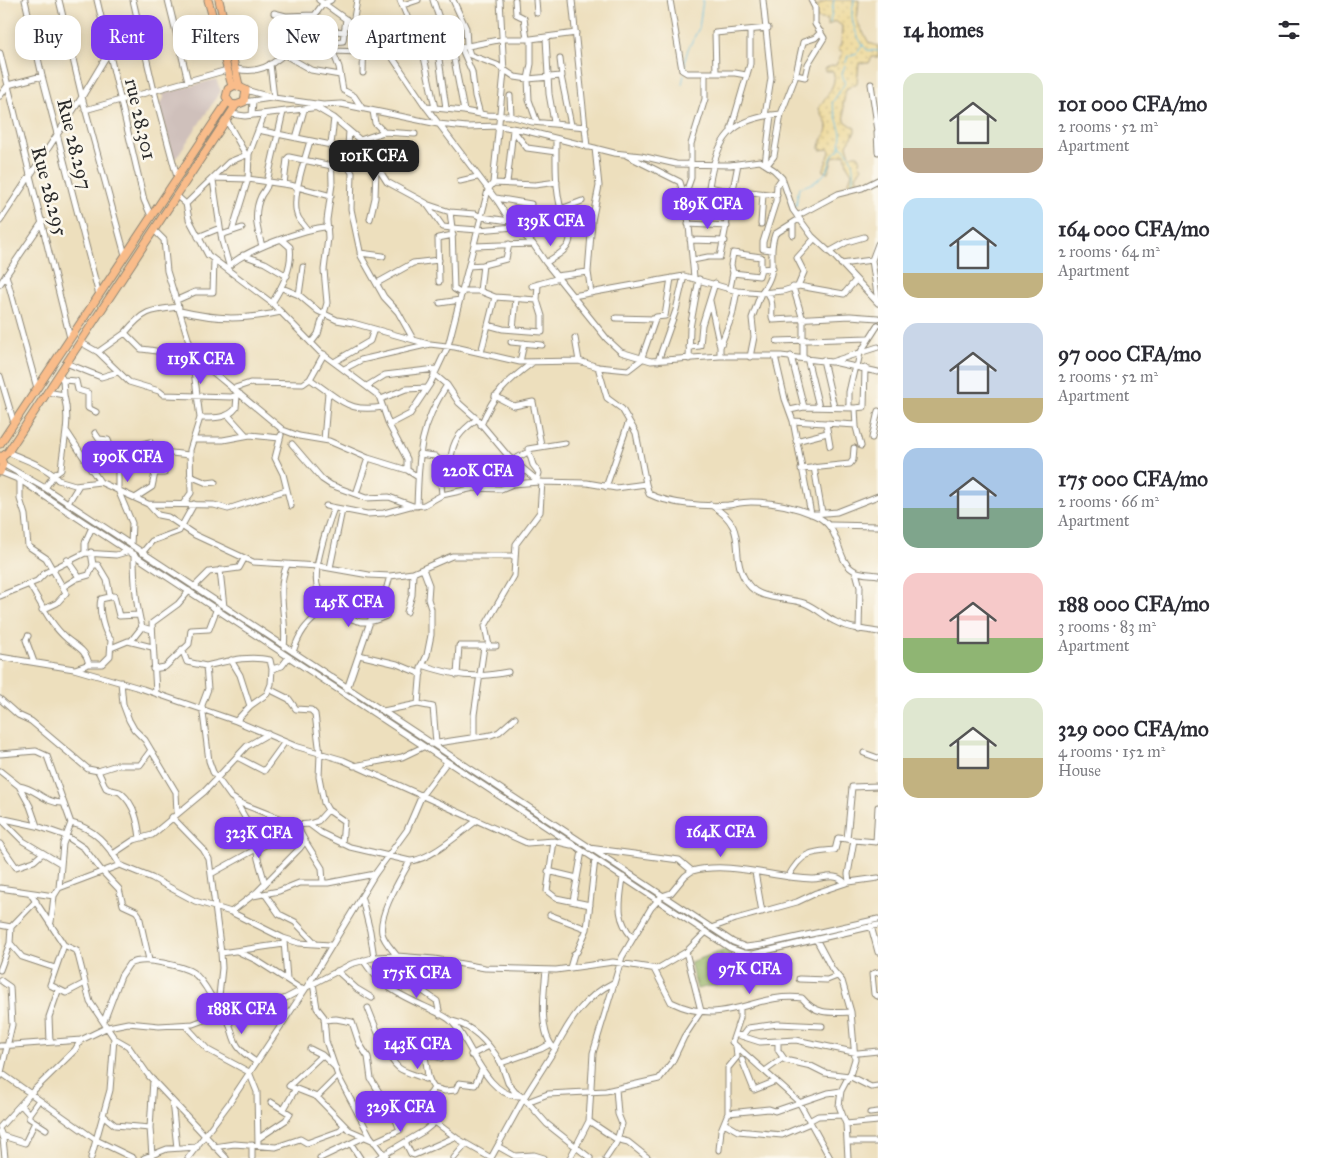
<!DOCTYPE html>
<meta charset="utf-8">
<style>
:root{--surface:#fff;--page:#f2f2f3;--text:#2b2b33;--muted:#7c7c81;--accent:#7c3aed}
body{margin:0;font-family:"IM FELL Great Primer",serif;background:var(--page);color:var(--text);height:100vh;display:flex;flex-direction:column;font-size:19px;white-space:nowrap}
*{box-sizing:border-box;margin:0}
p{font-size:16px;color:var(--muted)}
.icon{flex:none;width:28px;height:28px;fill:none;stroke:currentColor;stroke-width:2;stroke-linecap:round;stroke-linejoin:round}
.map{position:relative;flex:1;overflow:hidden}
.side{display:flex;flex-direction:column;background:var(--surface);width:450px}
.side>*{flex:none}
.top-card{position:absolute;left:15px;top:15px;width:475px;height:45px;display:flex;gap:10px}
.price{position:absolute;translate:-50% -42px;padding:0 11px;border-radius:10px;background:var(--accent);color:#fff;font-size:16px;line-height:32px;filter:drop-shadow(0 1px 2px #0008)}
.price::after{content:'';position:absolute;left:50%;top:30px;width:15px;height:11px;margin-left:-8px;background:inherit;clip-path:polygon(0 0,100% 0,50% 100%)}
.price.on{background:#222;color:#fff}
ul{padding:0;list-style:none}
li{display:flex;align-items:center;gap:15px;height:125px;padding:0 25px}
li span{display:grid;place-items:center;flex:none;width:140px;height:100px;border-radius:15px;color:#555}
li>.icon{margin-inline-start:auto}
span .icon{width:60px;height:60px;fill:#fffc;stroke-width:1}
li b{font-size:21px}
h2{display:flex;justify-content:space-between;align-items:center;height:60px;padding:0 25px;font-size:21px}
.pill{padding:0 18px;border-radius:15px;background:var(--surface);box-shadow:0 2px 12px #0003;font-size:18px;line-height:45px}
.pill.on{background:var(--accent);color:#fff}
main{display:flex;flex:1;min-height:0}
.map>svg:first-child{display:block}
.industrial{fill:#cfc0bb}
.forest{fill:url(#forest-firs);stroke:#606f48}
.sand{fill:url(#sand-dots);stroke:#8c8264}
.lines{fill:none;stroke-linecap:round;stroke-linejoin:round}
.stream{stroke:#67c1e5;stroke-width:1}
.minor-casing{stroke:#8c8574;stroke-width:7}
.major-casing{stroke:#8c8574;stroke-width:9}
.minor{stroke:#fff;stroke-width:5}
.major{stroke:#f9bc8a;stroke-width:7}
.labels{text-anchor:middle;stroke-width:5;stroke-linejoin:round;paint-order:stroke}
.street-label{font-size:20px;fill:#2b2b2b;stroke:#fbf7ec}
</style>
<main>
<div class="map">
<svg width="878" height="1158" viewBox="0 0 878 1158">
<defs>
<pattern id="forest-firs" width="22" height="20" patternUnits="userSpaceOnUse" patternTransform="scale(1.25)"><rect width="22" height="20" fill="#96b366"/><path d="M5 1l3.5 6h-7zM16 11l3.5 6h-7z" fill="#7b9254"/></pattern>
<pattern id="sand-dots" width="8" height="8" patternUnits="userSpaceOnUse" patternTransform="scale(1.25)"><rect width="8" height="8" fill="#eeda9e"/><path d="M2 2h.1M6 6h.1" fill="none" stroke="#cb8" stroke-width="1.8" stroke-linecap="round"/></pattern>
</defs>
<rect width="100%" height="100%" fill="#fbf7ec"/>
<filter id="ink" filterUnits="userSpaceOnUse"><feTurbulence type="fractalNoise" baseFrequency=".02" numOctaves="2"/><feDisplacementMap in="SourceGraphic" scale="10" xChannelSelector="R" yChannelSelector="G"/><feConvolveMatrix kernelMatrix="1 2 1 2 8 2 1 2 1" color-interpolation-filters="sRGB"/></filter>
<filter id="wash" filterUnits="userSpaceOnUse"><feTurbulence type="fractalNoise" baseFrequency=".0096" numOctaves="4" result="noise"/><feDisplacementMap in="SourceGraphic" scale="20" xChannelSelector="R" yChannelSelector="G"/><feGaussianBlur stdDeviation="1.12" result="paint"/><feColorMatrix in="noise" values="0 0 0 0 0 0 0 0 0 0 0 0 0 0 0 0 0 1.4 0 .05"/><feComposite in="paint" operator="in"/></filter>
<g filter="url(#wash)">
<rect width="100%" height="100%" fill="#eddfbd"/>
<path class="industrial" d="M216,79L221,91L176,158H173L160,105L164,98L163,94Z"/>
<path class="forest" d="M725,950L734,957L758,956L762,968L753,977L697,989L690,962Z"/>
<path class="sand" d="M827,0H859L857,21L869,43L878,46V57H872L869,63H859L857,83L846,89L843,105L845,121L855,128V132L847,145L850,155H858L860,158L859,163L862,167L856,176L858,182L853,186L848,185L852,173L847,165L845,154L833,157L828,173L823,171L830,152L829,149L820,150C819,141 827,135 827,127C827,119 820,115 819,108C825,96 838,86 833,71H825V68L836,65L843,52L838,49L841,44L842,26L835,21L828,26V20L816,18L817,6Z"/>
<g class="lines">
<path class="stream" d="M854,0C854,5 852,8 852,12C851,24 859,42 867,50L878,51
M830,23L834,0
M687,72L685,60L688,49L699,28L703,0
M682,84L684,75
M841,146C853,154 855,170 852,183
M796,206L799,187C809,186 820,180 826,172C832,164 829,154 840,149L841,133L832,103L845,83L842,74L848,56L857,53L863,45"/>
</g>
</g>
<g filter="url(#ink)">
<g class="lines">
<g class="minor-casing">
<path id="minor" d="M25,0L42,76L99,295
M59,0L82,97L125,255
M97,0L144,200L151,216
M133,0L154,91L177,177
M168,0L188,81
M319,0L386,48L402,52H438L503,39H531L576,33
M400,0L424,57L435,108
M433,0L442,27
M453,0L466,28L467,45L470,55L497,65L515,77L528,79L529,100L537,122
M515,0L516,14L524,18L527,39
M536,0L537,13
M572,0L587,147
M670,0L682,70L687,73H735L746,75
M763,0L771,78L765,116
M403,5L418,0
M274,13L286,16L314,15
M353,24L357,0
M305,28L345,32
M373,38V29L379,24L401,30L411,28
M546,38L549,94L554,122
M531,39V64L528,79L561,76L571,125
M329,42L339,67L343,90L354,96L362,108
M293,46L343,41L346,19
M461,47L472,72L475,96L480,114
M386,48L426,107L498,202L510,221L533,244L546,263L607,339L621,352L651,361L720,356H781L831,362L878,347
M452,49L464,111
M331,51L363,52
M438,52L446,108
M0,53L70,338
M285,55L311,70L340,75
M560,59L562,76
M270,64L274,98
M237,69C278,80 302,31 323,4L331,0
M363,73L364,32
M716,73L715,33L768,28
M796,75L805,77L808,64L824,38L815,24V8L811,0
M871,84L878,131
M246,90L274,98L323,105L341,104L438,124L467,127L500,126L523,130L614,153L641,156L676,164L730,165L760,161L774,170L782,178L793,210L812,236L836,258L878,303
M0,96L8,85L42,76
M510,96L511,116
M244,102L271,98
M426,107L464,111L486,115L511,116L532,122L586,127
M317,108L334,118L360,140L387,182L426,203L443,227L452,228L454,289L462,294
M85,110L227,70
M373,111L375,123L384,132L415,134
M231,114L245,116L320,107
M252,115L253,101
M227,121L246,155
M731,129L750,64V31
M258,130L331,145
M877,132L878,152
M296,138L304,110
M360,140L384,132
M626,155L680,182L687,206L694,277
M765,164L771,115
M767,165L774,156L781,114
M348,166L352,160L348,146L349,131
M214,178L248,179L290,185L331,196
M213,180L222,241L229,265
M460,181L477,177
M267,182L283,112
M493,183L504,72L500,0
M507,183L513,130L527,148L556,152
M284,184L287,159L289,157L332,166H348L352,173L351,209L361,256L384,297L398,312L413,339
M733,190L777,195
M733,192L709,187C716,139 730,118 781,114L795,78L803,42L815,38L821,32
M685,195L691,178V144L705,99V73
M177,196L186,204L189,219L208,255L272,303L320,352L379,396L389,425L407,459V470
M496,198L531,204
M186,204L229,162L249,154
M426,204L450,212L475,214L481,217L510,221
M561,209L582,201
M450,212L452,228L478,230L515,227
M797,216L838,194L862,188L878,180
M370,219L375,198L376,167
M0,221L82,97L109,52
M793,223V235
M688,224L727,226
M761,224L763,194
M154,230L164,240L167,271L191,348L208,368L283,430L299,436L329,441L368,458
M307,230C305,225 300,222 298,217C290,200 305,159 310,141
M232,231L248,179L249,154L264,115
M221,235L242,228
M198,237L220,228
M690,240L725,241
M262,246C257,229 253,213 261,196C264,190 267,190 268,182
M474,246L533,244
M772,250L763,249V242L776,201L777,185L782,178
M829,252L847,242L864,237
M360,253L383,256
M243,255L265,263L287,276
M693,260L708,257H720L738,164
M546,263C552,258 567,251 569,243C573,233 564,219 561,209C555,187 556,162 556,139
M841,264L872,260
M483,265L506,259L509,244
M469,266L483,265L480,291
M227,269C236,253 310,226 328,227
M733,273L731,265L733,253L761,257V269
M6,275L37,388
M556,276L588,272
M439,282L438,238L453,235
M377,283L413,263L439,260
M0,284L43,221
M532,286L559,278
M798,286L804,272L797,258L814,239
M793,287L803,320V357
M282,288L299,295L318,311L337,320L353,323L428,344
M730,288L733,273L759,276L761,269L773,268
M463,291H480L495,297L537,300
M591,293L588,272L592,221L599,186L595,148
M768,293C776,307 769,313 773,320L850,316L878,318
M299,295L303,267
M573,296L684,276L737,291L761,293C781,267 766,259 775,234L799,219
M177,300L195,292H213L214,260
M710,301L720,347V356
M878,302L872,260L878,244
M272,303C282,287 293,267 290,247L282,240
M440,303L460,300
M180,311C218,320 243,320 281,312
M616,318L655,319
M488,325L503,329L542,332V316L537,300L538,284
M513,329L516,299
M125,333C144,310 150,310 179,307
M575,338L579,361
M777,341L868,338
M80,342L98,352L125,333L141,349C158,350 174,356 192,357
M511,342L542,345
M311,343L318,334L327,303L324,270L328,238L327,220L332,184L331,145L334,118
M689,347L700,346L702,325L715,283
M720,347L732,316L737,291
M98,352L129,382L159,391L164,395L231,397L240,394
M481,353L495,297
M192,355L200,418C212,418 228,419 236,408L237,396
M775,356L785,399L793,421L811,514
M791,356L804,407L855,408
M750,357L754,337L752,318L761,293L783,291L799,286L844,294L856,280
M807,358L819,407
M689,359L690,328L699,279
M823,360L834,407
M658,361L676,310L684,276
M334,362L370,341L374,329
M520,362L524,343
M833,362L878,372
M66,363L101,377L118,372
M598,367L607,398L622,409L636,433L646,484
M857,367L860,353L878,325
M344,369L361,360L430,344L455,347L520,362L579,361L598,367L628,370L641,360L656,317L665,316L671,278
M59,374L63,380L76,381L78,390L88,393V408L96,412
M434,374L447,385L459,403L477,419L509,457L539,482
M0,376L14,423
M310,379L328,392L324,440
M63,380L64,395
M367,386L385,375L436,369
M232,389L250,383L303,384L310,379L324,354
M328,392C348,407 358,411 383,407
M495,396L514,406L533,402L541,445
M381,399L406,389L427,388
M849,408V392L855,366
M790,410L804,407
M228,415L246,435
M793,421L856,425
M826,423L830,446
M389,425L410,414L430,384L448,346L488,190L493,183L535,185L557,182
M481,425C494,394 505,383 532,363
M67,432L100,482L148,504L158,515L168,517L195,535L253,562L318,566L369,575L390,576L413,573L452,556H514
M95,433L99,439L108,440L118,468V490L132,523L131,545
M281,435L275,458L283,474L291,506
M872,438L878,411
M193,440H223L250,435L280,438
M796,441L827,433
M292,444L322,479L331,485L366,498L389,497L413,506L424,505L442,495L474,488L501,489L513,484L539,482L587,483L616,488L646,484L649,494C669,504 705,507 728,505C735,504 743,502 751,502C772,502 795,507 814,515C844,527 834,561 855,571C861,574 871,574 878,575
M861,446L856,427L855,408L864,407L865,368
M92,451L103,462
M8,452C24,460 47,466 58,480L75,485L100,482
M419,454L435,456L439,460L442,495
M133,455L159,458L163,452L189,455
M513,460L528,452
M3,464L45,488L733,942L746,947L762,945L878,919
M118,467C132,461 134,445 150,442
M814,467L822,513
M801,469L850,464L853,460L854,448
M91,470L114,458
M0,472L20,480L730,948L744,953L753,954L878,925
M190,476L207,483L215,482
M20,480V499L25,515L28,546L46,558L66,593L57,603L42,610
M537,480L539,473L533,465L528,449L565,443
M606,487L629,421
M45,488L54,475L61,470C63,443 71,422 64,395L47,392
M474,488L465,465L451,460C452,440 461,431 477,419
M356,494L368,458L407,470L418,477
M135,498L152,487L155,473H164
M68,503L79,485
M148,504L214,505L228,509L286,490
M183,504L191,493L190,450L200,418
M711,505C753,530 726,554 748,584C760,601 787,597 804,603C815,607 824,616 834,621C848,629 862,629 878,632
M326,506L367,514L384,513L410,506
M417,506C419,457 418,428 447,385
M814,514L837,512L878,496
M830,525L878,526
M85,553V543L92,527
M142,553L152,541L179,531L194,504
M134,554C134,579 135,602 142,627L152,630
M93,565H98L107,580L110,595
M330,568L342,510
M220,570L224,607
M856,572L860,587L859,630
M78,578L89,575L93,565L91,552
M29,584C41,603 49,623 67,639C77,647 86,650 89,664
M63,587L79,577L67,560
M194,587L209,572L239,568L244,559
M0,596L37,581L45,573L85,553L116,555L130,551
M340,610C356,625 367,625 386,616
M407,612L412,595L413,573
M28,636L26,640L34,662
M131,641L142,627
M489,646L485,626L514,576L516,544L540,512L542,482
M284,647C288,620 275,591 287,565
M111,648L128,641L152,647
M182,649L187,662L206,666L208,689L202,705L209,761L213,772L231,797L240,803L286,821L296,825L309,824L321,833L350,847L410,861C430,860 459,834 475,822
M293,652C303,623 311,623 330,603C327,597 321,593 318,588C311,572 328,524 334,508
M359,655L397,664L421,674
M0,657L74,669L143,689L236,721L295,746L343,760L527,843L554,841L571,845
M231,660L240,675L250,706
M422,665C456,676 473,679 508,672
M206,666C228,661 248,655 270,660L272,669
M75,669L89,664H102L110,656L111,640C104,633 98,609 101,599L114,596L119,616L138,615
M153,669L165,667L189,644L191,630L209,629L217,608
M457,675L459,646H496
M121,682L123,704L129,720L134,729L145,740L176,792L177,813
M269,689L289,699L296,709L311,710L315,714L320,754L319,777L324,803L328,810L344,821L342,844
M347,689L375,607L385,594L390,576
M156,693L152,623L178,604L189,591
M0,699L18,715L31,721L88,769L98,771L117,765H140L151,750
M418,704L421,668L427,655L431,635V609L428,599L429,585L423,569
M383,711L418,704L433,707L436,743
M236,721L250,706L267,694L271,684L272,669L282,666L288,658
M474,737V715L484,647
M431,744L491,735L499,732L515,718
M864,753L878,758
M0,754L36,751L47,756L71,823L63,844L59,888L54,896L51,922
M237,757L264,771L285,742
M354,766L402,757L423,747
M0,771L19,786L30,806L37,826L0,818
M98,771L106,788C110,791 118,790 121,793C135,805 138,822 140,838
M19,786C36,788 44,803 62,803
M236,802L254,833L258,859L265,883
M172,817L203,849L209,859L221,953
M1,819L23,841L60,863
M71,823C94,828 108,845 120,865
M309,824L318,821L328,810
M37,826L66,836L84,848L101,870L119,889L123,905L136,911L139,915L149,960
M854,840L847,839L852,787L878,786
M305,841L322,868L323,883
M554,841L547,891L556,898L590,905
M0,844L16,867L34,861L43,853
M589,848L679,860L692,871C731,861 773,878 812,879C824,879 836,872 845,883
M113,854L134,840L152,835L204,792L247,746L268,734
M548,871L577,878
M755,872L762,912
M211,874L256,849L300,831
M623,877C620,902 615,917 632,937
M788,877C801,853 809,852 835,850L838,838L847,839
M849,882L848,874L854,840L876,842L878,807
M0,888L54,896
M59,888L120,865L152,878L195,901L231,912L283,938L299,943L330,945
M30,893L64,945L77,951L90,1002L114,1038L128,1046L149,1076L226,1158
M265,894L279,914L295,922L316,944
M253,896L279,891L299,883H328L375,874
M362,899L370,931L374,958
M573,901L582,851
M231,912L257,892L300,848L305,841L296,825
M550,915L587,929L577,952L574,954L570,968
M0,925L11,927L36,901
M871,926L878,952
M11,927L10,943L22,957L55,968
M711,928L736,919L797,902L816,893L849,882L878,878
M587,929L595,859
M816,939L832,969L842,981L851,1012L855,1059L851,1072L841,1091L839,1106L846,1124L848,1158
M284,941L287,979
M64,945L50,985L66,993L85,983
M237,951L256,960L301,989
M397,956C392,949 384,942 382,933C378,914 401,878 410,861
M363,960C380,987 402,996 430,1009C437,1013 447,1016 453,1023C471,1042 487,1098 520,1096
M654,969L671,1002C726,1029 752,992 802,998C816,1015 830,1013 851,1012
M0,970L10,943
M337,971L357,989L372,998
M878,972L872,974L874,994L878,996
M404,978L437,1001L440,1015
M799,979L827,980L837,976
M0,980L10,987L12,1025L0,1077
M313,983L317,1008L324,1017L326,1041L338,1076L370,1136L387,1158
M218,1005L222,968L221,953L284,944
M368,1008C374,1023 387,1059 399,1068C406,1073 417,1075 425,1079L428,1077
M740,1008V1018L732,1042L799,1102L830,1158
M324,1020L336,1019L352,1022L359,1043L368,1057L371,1079L379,1092
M104,1021L121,976L129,964C140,959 152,961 163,963C192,969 197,971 211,996C215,1003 222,1008 226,1015C237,1040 229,1044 256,1062
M452,1021C474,1026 490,1045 501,1063L541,1049L550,1044
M185,1025L208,1050L249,1072L257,1092L258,1145
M735,1034L760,1042L796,1040L858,1053L878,1051
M742,1036L748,1028L778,1024L822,1026
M778,1041V1050L785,1060L811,1066L825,1073L849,1076L871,1087L878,1086
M50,1042L49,1017L58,991
M0,1046L81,1040L108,1027L128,1023L159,1026L193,1024L231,1010L284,999L351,964L376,957L397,956L434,959L485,968L556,970L613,962L657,969L686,952L706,932
M310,1049L322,1055L335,1067
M555,1049C570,1020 584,997 613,983
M425,1053L441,1058
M322,1055L289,1086L317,1097L349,1130L372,1140
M471,1055L489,1046
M742,1060L754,1090L776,1081
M501,1063L508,1083L515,1092L524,1098L547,1124L590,1158
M765,1071L783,1058
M0,1072L96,1140L133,1158
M434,1088L445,1091L456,1090L459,1083L475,1085L482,1070
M317,1097L338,1076
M428,1099L433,1109L435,1122L458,1139L491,1158
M172,1101L177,1148
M527,1102L548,1094L606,1091L659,1079L672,1062L684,1037L701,1011L686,952
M21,1105L29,1114V1118L46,1129
M284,1109L295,1090
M728,1113L769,1109L775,1111L828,1093L841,1091
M870,1113L878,1112
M29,1114L39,1100
M104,1116L115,1125L150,1128
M589,1121L616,1139L628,1142L648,1158
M809,1121L818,1116L842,1115
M724,1123L738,1131L782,1135L810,1123
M846,1124L878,1121
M0,1127L30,1094L75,1050L81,1040
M0,1131L3,1139L5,1158
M3,1136L25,1143L35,1122
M259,1138L286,1120L290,1114L271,1102
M374,1142L400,1130L396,1120L398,1111C412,1097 420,1112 434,1088C420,1070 436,1060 410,1038
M405,1142L411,1154L414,1155L455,1137
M848,1142H878
M351,1144L360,1158
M214,1147L234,1144L276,1147L300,1139L307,1143L340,1131L344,1125
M499,1147L515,1156L534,1155L544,1158
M719,1150L721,1130L728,1113V1068L737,1057L736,1046
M152,1156L150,1128L153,1080
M91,1158L110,1090L114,1038
M144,1158L167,1149L197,1147
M188,1158L230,1102L308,985L375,874L407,830L422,795L447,762
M252,1158V1145
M320,1158L364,1137
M378,1158L424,1131L435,1122
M454,1158L466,1144
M491,1158L524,1098L555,1049C538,1034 544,991 546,970
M570,1158L589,1121L593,1053L622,957L651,908L662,896L671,893L685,876L692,871
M606,1158L616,1143L622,1124L618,1114L616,1089"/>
</g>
<g class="major-casing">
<path id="major" d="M208,0L232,86
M219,0L239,85
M0,444L228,101
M0,456L3,464L0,472
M1,458L8,452L236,105L244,102L246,90L235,85L228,89L226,97L231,104L236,105"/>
</g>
<use href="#minor" class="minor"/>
<use href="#major" class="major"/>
</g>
</g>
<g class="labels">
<g class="street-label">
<text transform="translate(141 119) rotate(77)" y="7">rue 28.301</text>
<text transform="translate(75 144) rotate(76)" y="7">Rue 28.297</text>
<text transform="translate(50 191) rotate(75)" y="7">Rue 28.295</text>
</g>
</g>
</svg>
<b class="price on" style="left:374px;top:182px">101K CFA</b>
<b class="price" style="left:708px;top:230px">189K CFA</b>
<b class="price" style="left:551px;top:247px">139K CFA</b>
<b class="price" style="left:201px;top:385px">119K CFA</b>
<b class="price" style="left:128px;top:483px">190K CFA</b>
<b class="price" style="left:478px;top:497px">220K CFA</b>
<b class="price" style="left:349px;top:628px">145K CFA</b>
<b class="price" style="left:721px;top:858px">164K CFA</b>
<b class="price" style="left:259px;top:859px">323K CFA</b>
<b class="price" style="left:750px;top:995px">97K CFA</b>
<b class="price" style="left:417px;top:999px">175K CFA</b>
<b class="price" style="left:242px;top:1035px">188K CFA</b>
<b class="price" style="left:418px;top:1070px">143K CFA</b>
<b class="price" style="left:401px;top:1133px">329K CFA</b>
<div class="top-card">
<a class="pill">Buy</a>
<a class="pill on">Rent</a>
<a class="pill">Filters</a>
<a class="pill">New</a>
<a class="pill">Apartment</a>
</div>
</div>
<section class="side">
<h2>14 homes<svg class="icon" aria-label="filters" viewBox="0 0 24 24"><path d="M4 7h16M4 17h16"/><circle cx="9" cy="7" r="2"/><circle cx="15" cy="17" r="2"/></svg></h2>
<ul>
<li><span style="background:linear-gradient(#dfe7d0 75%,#b9a48a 0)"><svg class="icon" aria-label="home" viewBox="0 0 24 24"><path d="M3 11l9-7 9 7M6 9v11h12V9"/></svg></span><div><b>101 000 CFA/mo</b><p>2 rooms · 52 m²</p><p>Apartment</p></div></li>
<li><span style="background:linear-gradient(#bfe0f5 75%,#c2b280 0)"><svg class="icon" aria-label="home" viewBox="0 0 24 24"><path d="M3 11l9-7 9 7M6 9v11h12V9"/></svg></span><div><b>164 000 CFA/mo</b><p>2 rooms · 64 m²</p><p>Apartment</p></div></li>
<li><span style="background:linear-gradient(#c9d6e8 75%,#c2b280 0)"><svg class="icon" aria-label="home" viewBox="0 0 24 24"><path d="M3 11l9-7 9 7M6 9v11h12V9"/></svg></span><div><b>97 000 CFA/mo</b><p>2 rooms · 52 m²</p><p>Apartment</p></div></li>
<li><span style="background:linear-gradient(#a9c7e8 60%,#7fa58c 0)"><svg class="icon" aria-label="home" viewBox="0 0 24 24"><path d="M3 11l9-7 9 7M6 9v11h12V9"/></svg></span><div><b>175 000 CFA/mo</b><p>2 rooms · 66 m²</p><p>Apartment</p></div></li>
<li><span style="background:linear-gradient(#f6c9c9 65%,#8fb573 0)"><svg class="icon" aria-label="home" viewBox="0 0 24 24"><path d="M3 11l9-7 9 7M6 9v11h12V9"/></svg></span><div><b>188 000 CFA/mo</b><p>3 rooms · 83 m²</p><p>Apartment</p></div></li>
<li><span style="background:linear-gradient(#dfe7d0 60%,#c2b280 0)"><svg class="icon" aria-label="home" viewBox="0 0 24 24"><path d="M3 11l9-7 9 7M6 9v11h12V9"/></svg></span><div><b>329 000 CFA/mo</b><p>4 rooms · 152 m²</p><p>House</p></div></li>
</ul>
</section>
</main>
